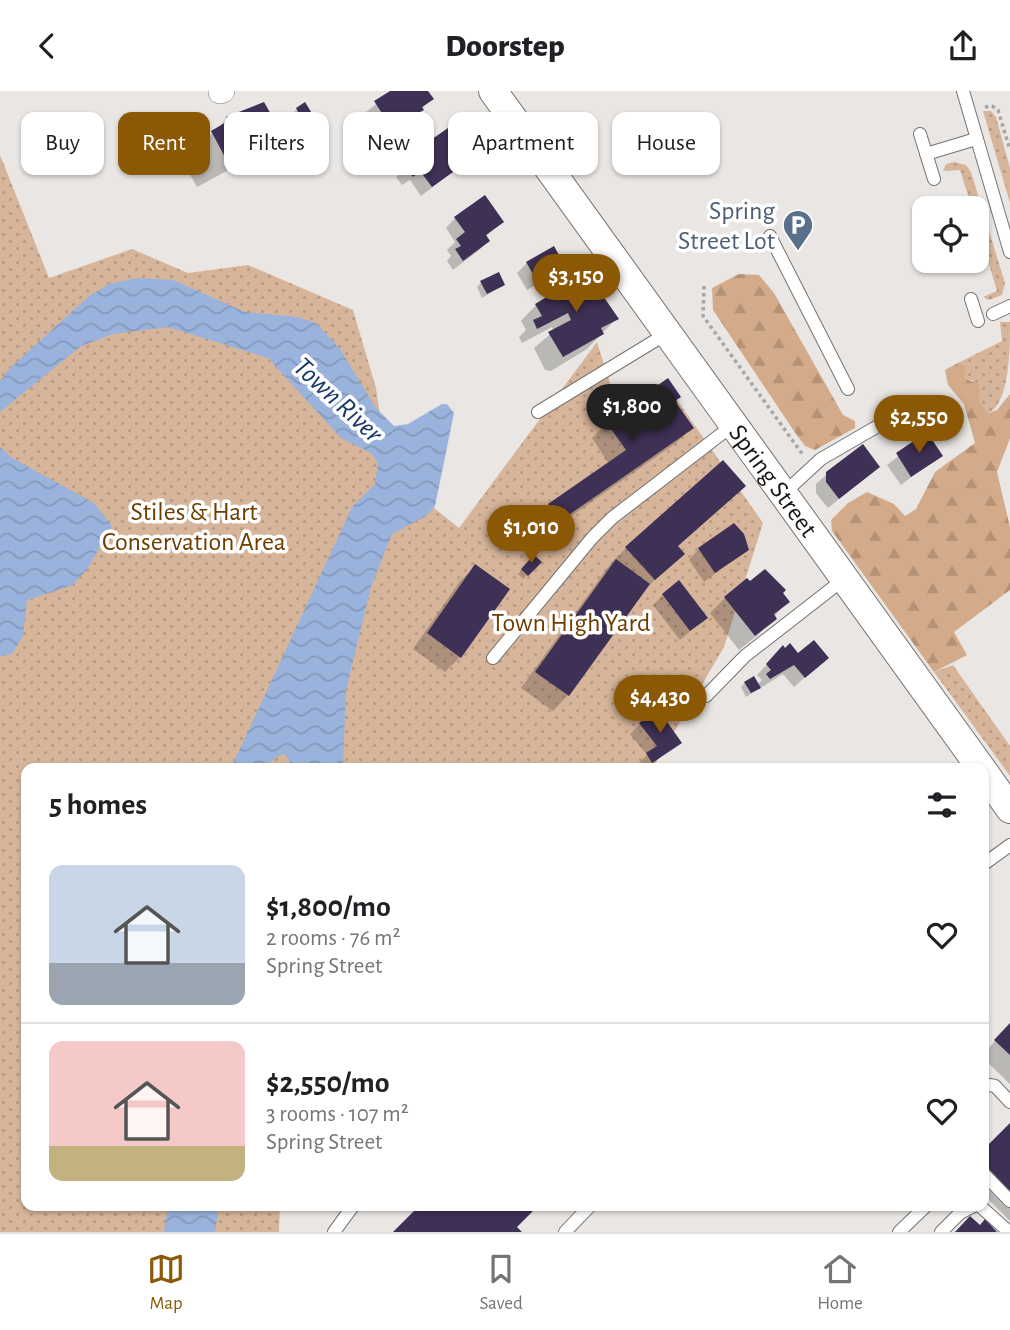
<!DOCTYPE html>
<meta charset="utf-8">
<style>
:root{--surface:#fff;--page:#f6f6f6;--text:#202124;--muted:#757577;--line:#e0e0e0;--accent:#8b5805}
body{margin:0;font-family:"Alegreya Sans",sans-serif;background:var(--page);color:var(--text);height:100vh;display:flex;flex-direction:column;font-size:26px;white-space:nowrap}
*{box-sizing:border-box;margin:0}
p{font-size:23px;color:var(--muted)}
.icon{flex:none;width:38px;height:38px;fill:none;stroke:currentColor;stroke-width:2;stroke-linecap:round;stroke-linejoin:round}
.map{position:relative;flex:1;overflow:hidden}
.sheet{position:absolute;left:21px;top:672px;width:968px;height:448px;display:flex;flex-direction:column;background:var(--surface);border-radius:14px;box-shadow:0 2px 5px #0004}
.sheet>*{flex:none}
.hud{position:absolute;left:21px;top:21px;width:970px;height:63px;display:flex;gap:14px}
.tools{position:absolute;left:912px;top:105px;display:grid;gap:14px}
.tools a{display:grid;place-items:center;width:77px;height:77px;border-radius:14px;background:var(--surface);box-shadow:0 2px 5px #0004;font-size:35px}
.price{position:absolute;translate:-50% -60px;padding:0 16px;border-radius:24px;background:var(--accent);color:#fff;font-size:23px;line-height:46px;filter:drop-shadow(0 2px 4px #0008)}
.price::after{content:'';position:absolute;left:50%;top:42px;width:21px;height:16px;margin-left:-10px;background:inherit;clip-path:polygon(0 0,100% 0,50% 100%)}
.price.on{background:#222;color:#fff}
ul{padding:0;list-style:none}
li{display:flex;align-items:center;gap:21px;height:175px;padding:0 28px}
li+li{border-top:2px solid var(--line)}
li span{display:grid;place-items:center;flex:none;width:196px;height:140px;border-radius:14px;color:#555}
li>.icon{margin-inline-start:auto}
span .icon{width:84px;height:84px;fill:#fffc;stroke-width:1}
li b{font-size:30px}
h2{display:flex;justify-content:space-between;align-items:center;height:84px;padding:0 28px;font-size:30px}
.tag{padding:0 24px;border-radius:14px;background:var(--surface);box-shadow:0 2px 5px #0004;font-size:24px;line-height:63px}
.tag.on{background:var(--accent);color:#fff}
header{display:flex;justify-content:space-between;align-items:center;height:91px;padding:0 28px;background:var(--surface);font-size:32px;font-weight:800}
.dock{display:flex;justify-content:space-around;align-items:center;height:98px;border-top:2px solid var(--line);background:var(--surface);font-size:19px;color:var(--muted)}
.dock a{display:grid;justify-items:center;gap:4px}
.dock .on{color:var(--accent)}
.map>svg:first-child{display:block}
.grass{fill:url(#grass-dots)}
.forest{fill:url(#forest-firs)}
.water{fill:url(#water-waves)}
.shadow{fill:#0003}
.building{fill:#3f3055}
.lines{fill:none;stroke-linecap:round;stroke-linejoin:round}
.service-casing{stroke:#75726f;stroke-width:14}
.minor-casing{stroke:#75726f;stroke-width:24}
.tertiary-casing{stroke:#75726f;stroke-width:30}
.path{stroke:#a8a5a3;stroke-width:3.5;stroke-dasharray:3.5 3.5;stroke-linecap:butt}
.service{stroke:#fff;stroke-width:12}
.minor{stroke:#fff;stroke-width:23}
.tertiary{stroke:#fff;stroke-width:28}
.labels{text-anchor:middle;stroke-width:7;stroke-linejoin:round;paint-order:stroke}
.service-label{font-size:26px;fill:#4e5e75;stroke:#fff;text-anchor:end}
.street-label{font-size:26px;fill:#181615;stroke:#fff}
.park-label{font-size:26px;fill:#6f3c00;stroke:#fff}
.water-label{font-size:28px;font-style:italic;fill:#193769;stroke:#fff}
</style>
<header><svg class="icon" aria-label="back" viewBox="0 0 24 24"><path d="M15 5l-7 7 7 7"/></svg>Doorstep<svg class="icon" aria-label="share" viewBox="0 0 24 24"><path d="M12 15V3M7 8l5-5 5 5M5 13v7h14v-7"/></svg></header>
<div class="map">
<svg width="1010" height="1141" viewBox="0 0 1010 1141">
<defs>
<pattern id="grass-dots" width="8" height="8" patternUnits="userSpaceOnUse" patternTransform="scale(1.75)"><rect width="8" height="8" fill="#d7b59a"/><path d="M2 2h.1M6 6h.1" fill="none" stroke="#b89b84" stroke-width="1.8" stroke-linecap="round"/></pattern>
<pattern id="forest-firs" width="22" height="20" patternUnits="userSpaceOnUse" patternTransform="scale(1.75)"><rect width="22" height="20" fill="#d4ab8a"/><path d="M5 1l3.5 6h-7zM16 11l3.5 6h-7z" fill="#b59276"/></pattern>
<pattern id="water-waves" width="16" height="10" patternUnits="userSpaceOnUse" patternTransform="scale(1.75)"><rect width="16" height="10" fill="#9ab3dc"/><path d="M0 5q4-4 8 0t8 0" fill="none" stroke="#8499bc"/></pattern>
</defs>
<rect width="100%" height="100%" fill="#e9e6e3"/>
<path class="grass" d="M983,20H991L996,26L1010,77V112Z
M0,64L49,187L132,158L188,182L248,174L353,219L376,297L388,380L459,437L597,251L617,314L677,309L763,432L724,556L653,677H26V1115H280L279,1141H0Z
M954,71L966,74L971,81L1005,192L1002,204L989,209L983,206L997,200L977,133L976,117H972L960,79L943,80L946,73Z
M1000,231H1010C1010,257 1010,311 989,322L979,310L973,290L965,287V275L960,271L1002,250Z
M953,574L1010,655V685L934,581Z"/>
<path class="forest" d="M739,183L759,184L774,202L843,324L855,330V337L815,359L805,355L796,343L713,219L712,197Z
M960,271L965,275V287L979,294V310L989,322L997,319L1010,303V347L997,381L1010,436V499L954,541L967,564L934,581L832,440L831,429L848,412L867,401L894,413L905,425L916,418L935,381L975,352L964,313L948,294L945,279Z"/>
<path class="water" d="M138,187L173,189L245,221L298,226L316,232L340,258L376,317L394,335L408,333L442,313H447L454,322L435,415L426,425L392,443L371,496L346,599L343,677H294L284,662L260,677H231L352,416L375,393L378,372L371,362L341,347L268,267L168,236L113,243L81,255L0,321V290L10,277L89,205L109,193Z
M0,356L12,367L94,412L112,435L88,477L73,494L27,509L23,545L12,563L0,565Z
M168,1115H219L215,1141H164Z"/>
<path class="shadow" d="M393,0H426L431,8L412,29L380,45L365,22Z
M297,18L314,29L301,38L292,23Z
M227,28L278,39L249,68L197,96L183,71Z
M426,54L468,69L421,105L410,89L402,94L396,86L418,67L416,64Z
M455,127L502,131L485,146L488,150L478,160L453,179L447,170L451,165L447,159L455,151L446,137Z
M527,172L563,174L553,184L527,199L517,182Z
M481,192L503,194L482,207L477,196Z
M536,214L616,228L587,258L551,280L545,279L534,257L554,240L552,236L522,252L519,246L526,239L521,230Z
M673,311L691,337L676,352L544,444L534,430L549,415L609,373L592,347L607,332Z
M926,344L940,364L901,394L887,374Z
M878,376L828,417L816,402V393L827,383Z
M676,456L667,478L644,499L568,604L553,620L521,597L611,472L626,457Z
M699,458H747L704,491L689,469Z
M534,466L539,471L523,488L518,483Z
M476,475L460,566L445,581L413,558L460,490Z
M781,502L787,511L759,543L739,559L710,522L725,507Z
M663,504L705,527L680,549L653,514Z
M798,564L827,567L794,596L783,583L746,606L741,596L745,592L757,594L762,589L757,584L773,567Z
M640,633L680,651L647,677H639L637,674L647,664L630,643Z
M1010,934V993L984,968V962Z
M1010,1034V1130L984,1104V1061Z
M421,1115H536L514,1136L519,1141H395Z"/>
<path class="building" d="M390,0H428L434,8L422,16L424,19L391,36L374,10Z
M264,11L280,39L226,68L211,40L228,30L226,26Z
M305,11L316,29L306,35L296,17Z
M448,37L470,69L432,96L420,80L413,86L404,74L429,57L425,53Z
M485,104L504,131L486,144L490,150L463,170L455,158L461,155L456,148L465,141L454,126Z
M554,155L565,175L537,190L526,171Z
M499,181L505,194L487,203L480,190Z
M587,182L619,228L601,237L604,243L563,266L548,241L571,229L568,222L537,238L533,229L542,225L535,213Z
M668,287L681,306L675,310L694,337L560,430L548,413L626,359L606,331Z
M927,341L943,365L911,386L896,362Z
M863,353L880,376L839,408L826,391V381Z
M723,369L746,395L678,455L685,463L655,489L625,456Z
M734,432L744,443L749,459L715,482L698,457Z
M534,464L542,471L528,485L521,478Z
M616,468L650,493L569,605L535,581Z
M475,473L510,498L461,567L427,542Z
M765,478L786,499L783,502L790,511L774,523L777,528L755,545L724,506L747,487L750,490Z
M679,489L708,527L690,540L662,503Z
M814,549L829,567L805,587L794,574L770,588L766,583L771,579L766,573L783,554L785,557L790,552L798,562Z
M754,585L761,597L751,602L744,591Z
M658,618L682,652L652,672L646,662L657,655L639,632Z
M1010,932V964L994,949Z
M1010,1032V1100L984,1073V1058Z
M419,1115H538L517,1136L522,1141H393Z
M970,1125L980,1134L985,1128L997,1141H955Z"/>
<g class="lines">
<g class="service-casing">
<path id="service" d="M963,0L1010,161
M920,43L934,88
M926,63L976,48
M770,145L848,298
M971,208L978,230
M993,223L1010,215
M538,321L666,243
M783,403L821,368L890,328L912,320L928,319L946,332
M493,567L592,447L612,427L733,334
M706,605L745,565L844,488
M984,773L1010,754
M984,993L995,995L1010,1011
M984,1083L1010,1110
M980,1115L1009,1141
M334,1141L353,1115
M565,1141L590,1115
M899,1141L926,1115
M941,1141L960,1122L974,1115"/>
</g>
<g class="minor-casing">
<path id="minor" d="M220,1L223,0"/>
</g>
<g class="tertiary-casing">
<g id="tertiary">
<path id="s1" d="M493,0L981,677"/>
<path d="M984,681L1010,718"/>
</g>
</g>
<path class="path" d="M985,16L992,15L998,19L1010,59
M704,195L703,225L803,364"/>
<use href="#service" class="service"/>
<use href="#minor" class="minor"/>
<use href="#tertiary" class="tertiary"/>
</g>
<defs>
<g id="parking-pin" transform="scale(1.575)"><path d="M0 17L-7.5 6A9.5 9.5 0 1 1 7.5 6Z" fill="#5c6f8a" stroke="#fff"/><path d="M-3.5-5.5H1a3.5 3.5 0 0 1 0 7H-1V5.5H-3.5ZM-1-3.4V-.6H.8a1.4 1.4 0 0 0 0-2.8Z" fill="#fff"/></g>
</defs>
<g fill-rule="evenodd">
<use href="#parking-pin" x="798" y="134"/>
</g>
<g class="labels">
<g class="service-label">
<text x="775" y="128">Spring<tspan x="775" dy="30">Street Lot</tspan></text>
</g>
<g class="street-label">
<text dy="9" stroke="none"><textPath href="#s1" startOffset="480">Spring Street</textPath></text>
</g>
<g class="park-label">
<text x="194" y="429">Stiles &amp; Hart<tspan x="194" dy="30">Conservation Area</tspan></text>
<text x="571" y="540">Town High Yard</text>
</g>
<g class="water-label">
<text transform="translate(339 308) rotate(43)" y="10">Town River</text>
</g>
</g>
</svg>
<div class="tools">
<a><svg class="icon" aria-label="locate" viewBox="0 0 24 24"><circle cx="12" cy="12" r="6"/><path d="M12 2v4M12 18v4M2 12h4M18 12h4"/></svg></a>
</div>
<b class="price" style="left:576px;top:223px">$3,150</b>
<b class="price on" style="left:632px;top:353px">$1,800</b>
<b class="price" style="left:919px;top:364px">$2,550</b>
<b class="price" style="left:531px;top:474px">$1,010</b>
<b class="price" style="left:660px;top:644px">$4,430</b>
<div class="hud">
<a class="tag">Buy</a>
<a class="tag on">Rent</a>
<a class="tag">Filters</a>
<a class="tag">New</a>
<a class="tag">Apartment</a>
<a class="tag">House</a>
</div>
<section class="sheet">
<h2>5 homes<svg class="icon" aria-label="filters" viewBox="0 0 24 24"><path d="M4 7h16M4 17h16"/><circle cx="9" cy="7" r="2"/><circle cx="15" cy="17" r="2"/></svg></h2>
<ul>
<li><span style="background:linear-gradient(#c9d6e8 70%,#9aa5b1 0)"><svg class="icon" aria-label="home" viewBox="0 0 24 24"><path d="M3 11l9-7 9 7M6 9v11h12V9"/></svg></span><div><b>$1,800/mo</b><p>2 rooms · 76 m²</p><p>Spring Street</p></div><svg class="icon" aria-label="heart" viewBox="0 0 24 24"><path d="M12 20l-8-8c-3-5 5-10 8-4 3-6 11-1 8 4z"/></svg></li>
<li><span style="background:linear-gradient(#f6c9c9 75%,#c2b280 0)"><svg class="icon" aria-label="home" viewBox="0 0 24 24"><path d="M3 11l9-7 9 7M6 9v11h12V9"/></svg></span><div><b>$2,550/mo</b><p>3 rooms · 107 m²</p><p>Spring Street</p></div><svg class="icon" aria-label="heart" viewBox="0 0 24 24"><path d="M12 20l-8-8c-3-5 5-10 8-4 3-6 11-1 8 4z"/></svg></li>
</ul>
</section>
</div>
<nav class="dock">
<a class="on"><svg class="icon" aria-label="map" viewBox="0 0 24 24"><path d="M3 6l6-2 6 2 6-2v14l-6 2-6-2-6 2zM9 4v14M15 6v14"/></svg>Map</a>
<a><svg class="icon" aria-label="saved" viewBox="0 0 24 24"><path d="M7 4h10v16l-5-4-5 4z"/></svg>Saved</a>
<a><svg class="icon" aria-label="home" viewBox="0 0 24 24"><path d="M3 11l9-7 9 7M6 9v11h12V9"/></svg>Home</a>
</nav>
